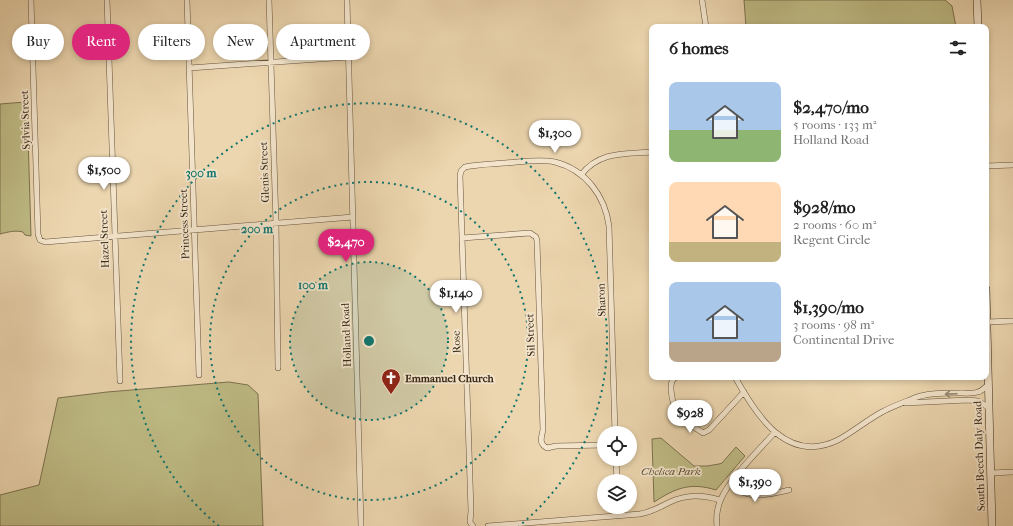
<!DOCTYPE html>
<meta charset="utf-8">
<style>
:root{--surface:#fff;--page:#f6f6f6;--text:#222;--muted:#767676;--accent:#db2777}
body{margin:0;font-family:"IM FELL French Canon",serif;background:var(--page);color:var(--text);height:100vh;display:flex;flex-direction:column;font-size:15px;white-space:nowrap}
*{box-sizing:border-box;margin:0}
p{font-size:13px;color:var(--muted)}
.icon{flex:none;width:22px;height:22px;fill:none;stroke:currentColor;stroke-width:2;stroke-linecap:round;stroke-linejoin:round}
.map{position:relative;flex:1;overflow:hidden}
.side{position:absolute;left:649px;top:24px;width:340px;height:356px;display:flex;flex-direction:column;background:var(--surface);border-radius:8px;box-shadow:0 2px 6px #0003}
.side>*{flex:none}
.banner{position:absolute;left:12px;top:24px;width:380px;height:36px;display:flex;gap:8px}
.buttons{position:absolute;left:597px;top:426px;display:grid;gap:8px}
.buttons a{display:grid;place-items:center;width:40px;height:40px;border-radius:50%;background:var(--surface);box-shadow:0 2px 6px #0003;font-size:20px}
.price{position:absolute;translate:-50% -34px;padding:0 9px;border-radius:14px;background:#fff;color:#222;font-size:13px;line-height:26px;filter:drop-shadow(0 1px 2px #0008)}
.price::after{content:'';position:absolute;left:50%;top:24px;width:12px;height:9px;margin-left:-6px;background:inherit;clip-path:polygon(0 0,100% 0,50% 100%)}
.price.active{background:var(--accent);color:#fff}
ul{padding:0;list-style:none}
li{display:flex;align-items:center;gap:12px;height:100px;padding:0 20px}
li span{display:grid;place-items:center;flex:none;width:112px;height:80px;border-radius:8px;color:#555}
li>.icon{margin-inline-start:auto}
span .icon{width:48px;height:48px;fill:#fffc;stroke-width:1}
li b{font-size:17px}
h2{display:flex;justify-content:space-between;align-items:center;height:48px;padding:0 20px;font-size:17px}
.chip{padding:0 14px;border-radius:18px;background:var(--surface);box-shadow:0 2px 6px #0003;font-size:14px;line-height:36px}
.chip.active{background:var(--accent);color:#fff}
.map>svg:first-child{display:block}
.green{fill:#bfbc86;stroke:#7c724f}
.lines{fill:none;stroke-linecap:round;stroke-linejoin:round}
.street-casing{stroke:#65543e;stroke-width:6}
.secondary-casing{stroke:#382918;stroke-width:8}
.street{stroke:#f3e4cb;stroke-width:5}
.secondary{stroke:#f3e4cb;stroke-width:7}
.oneway{stroke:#968672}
.ring{fill:none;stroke:#0f766e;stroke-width:2;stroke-dasharray:2 4}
.labels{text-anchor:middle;stroke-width:3.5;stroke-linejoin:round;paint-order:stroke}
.street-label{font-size:11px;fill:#382918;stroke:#f3e4cb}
.poi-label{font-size:11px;font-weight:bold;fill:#382918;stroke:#f3e4cb;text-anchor:start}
.park-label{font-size:11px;font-style:italic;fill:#5a4e34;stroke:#f3e4cb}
.centre{fill:#0f766e;stroke:#f3e4cb;stroke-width:2}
.ring-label{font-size:12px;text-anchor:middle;font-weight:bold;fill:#0f766e;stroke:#f3e4cb;stroke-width:3.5;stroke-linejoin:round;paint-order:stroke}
</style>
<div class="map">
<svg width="1013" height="526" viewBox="0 0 1013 526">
<rect width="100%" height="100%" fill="#ecd6af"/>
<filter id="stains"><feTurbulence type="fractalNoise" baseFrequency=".005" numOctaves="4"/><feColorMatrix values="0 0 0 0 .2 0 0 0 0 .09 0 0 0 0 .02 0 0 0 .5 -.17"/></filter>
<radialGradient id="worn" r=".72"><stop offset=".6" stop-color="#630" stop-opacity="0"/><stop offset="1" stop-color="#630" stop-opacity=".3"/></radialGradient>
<path class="green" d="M744,0H945L952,6L956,27H746Z
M25,102H27L31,236L25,235L23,232C15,230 8,232 0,234V104Z
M229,382L248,385L258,394L263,526H0V495L39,485L58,398L107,392Z
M661,438L694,466H707L719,464L722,463L736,447L745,456L716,490C690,482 676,488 654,502L652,439Z"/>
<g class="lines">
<g class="street-casing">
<path id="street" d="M31,0L38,234L40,240L45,242L353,217
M107,0L120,381
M187,0L199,375
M269,0L276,223L278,368
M347,0L361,526
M702,0L706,27
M189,68L348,57
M986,166L1013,165
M581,175C599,151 625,154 652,152
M462,238L530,233L536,237L537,241L543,430C541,438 539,444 547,448L556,446L604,445
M987,322L1013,321
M677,377C671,379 671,384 671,390C674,418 681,418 703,433L709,430L744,392
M735,377C756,415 787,465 838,440C853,432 867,420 882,412C891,407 902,403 912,399C925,393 943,393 957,393C964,393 972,394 978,392C982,391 985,387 988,385
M905,403L968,400L978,401L988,407
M616,459L617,481
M991,473L1013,472
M732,482C743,502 771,494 789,490
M618,507V515
M473,526L470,522L471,511L460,176L461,171L465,167C478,164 492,164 505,163C521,162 539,159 555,162C586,170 605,196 609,226L615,433
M488,526L640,514C652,512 660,507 670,502C687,494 702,495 720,500
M717,526C716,517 717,508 721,499C730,478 759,450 775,432"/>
</g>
<g class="secondary-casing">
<path id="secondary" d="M977,0L978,27
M986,289L992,526"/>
</g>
<use href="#street" class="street"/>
<use href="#secondary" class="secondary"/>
</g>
<defs><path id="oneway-shaft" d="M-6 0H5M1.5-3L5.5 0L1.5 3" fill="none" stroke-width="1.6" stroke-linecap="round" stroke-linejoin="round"/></defs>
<use class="oneway" href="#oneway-shaft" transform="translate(951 394) rotate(178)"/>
<circle cx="369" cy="341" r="79" fill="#0f766e" fill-opacity=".12"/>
<g class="ring">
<circle cx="369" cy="341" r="79"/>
<circle cx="369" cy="341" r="159"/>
<path d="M219 526A238 238 0 1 1 519 526"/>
</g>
<defs>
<g id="church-pin" transform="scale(1)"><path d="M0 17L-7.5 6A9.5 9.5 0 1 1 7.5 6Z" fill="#8f2418" stroke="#f3e4cb"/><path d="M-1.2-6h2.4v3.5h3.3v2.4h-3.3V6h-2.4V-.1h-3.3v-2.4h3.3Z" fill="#fff"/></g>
</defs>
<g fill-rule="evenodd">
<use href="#church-pin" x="391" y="378"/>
</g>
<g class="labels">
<g class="street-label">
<text transform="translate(25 120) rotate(-92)" y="4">Sylvia Street</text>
<text transform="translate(264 172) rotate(-92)" y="4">Glenis Street</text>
<text transform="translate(184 224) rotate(-92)" y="4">Princess Street</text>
<text transform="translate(104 239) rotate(-92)" y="4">Hazel Street</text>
<text transform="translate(601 300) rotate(-92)" y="4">Sharon</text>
<text transform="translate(346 335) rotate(-92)" y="4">Holland Road</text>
<text transform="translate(530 335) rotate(-92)" y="4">Sil Street</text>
<text transform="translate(456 342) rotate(-92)" y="4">Rose</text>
<text transform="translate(979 456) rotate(-92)" y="4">South Beech Daly Road</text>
</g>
<g class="poi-label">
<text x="405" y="382">Emmanuel Church</text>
</g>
<g class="park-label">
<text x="671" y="475">Chelsea Park</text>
</g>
</g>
<circle cx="369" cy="341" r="6" class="centre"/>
<g class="ring-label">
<text x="201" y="177">300 m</text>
<text x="257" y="233">200 m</text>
<text x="313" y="289">100 m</text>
</g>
<rect width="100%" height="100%" filter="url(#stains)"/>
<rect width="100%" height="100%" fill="url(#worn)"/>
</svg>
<div class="buttons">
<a><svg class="icon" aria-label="locate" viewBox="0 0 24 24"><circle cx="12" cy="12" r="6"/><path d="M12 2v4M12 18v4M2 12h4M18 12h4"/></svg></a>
<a><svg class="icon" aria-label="layers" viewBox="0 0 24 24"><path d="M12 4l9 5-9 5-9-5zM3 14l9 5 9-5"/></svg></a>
</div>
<b class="price" style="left:555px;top:154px">$1,300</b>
<b class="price" style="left:104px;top:191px">$1,500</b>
<b class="price active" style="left:346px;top:263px">$2,470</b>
<b class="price" style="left:456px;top:314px">$1,140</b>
<b class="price" style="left:690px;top:434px">$928</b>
<b class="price" style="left:755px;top:503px">$1,390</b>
<div class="banner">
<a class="chip">Buy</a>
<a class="chip active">Rent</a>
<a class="chip">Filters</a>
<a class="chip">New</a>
<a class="chip">Apartment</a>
</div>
<section class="side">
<h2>6 homes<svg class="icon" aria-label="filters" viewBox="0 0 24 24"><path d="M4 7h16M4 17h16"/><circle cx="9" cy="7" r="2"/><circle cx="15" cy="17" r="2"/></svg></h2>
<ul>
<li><span style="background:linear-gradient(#a9c7e8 60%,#8fb573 0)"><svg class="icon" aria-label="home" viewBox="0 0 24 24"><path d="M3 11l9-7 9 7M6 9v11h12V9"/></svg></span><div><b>$2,470/mo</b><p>5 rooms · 133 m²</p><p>Holland Road</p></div></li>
<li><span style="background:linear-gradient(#ffd9b3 75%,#c2b280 0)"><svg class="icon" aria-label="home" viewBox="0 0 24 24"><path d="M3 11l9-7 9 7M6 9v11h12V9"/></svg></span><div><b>$928/mo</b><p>2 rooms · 60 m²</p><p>Regent Circle</p></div></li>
<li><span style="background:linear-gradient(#a9c7e8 75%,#b9a48a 0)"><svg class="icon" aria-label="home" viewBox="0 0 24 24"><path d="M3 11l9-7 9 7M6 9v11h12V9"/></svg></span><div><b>$1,390/mo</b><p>3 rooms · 98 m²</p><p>Continental Drive</p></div></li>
</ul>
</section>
</div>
